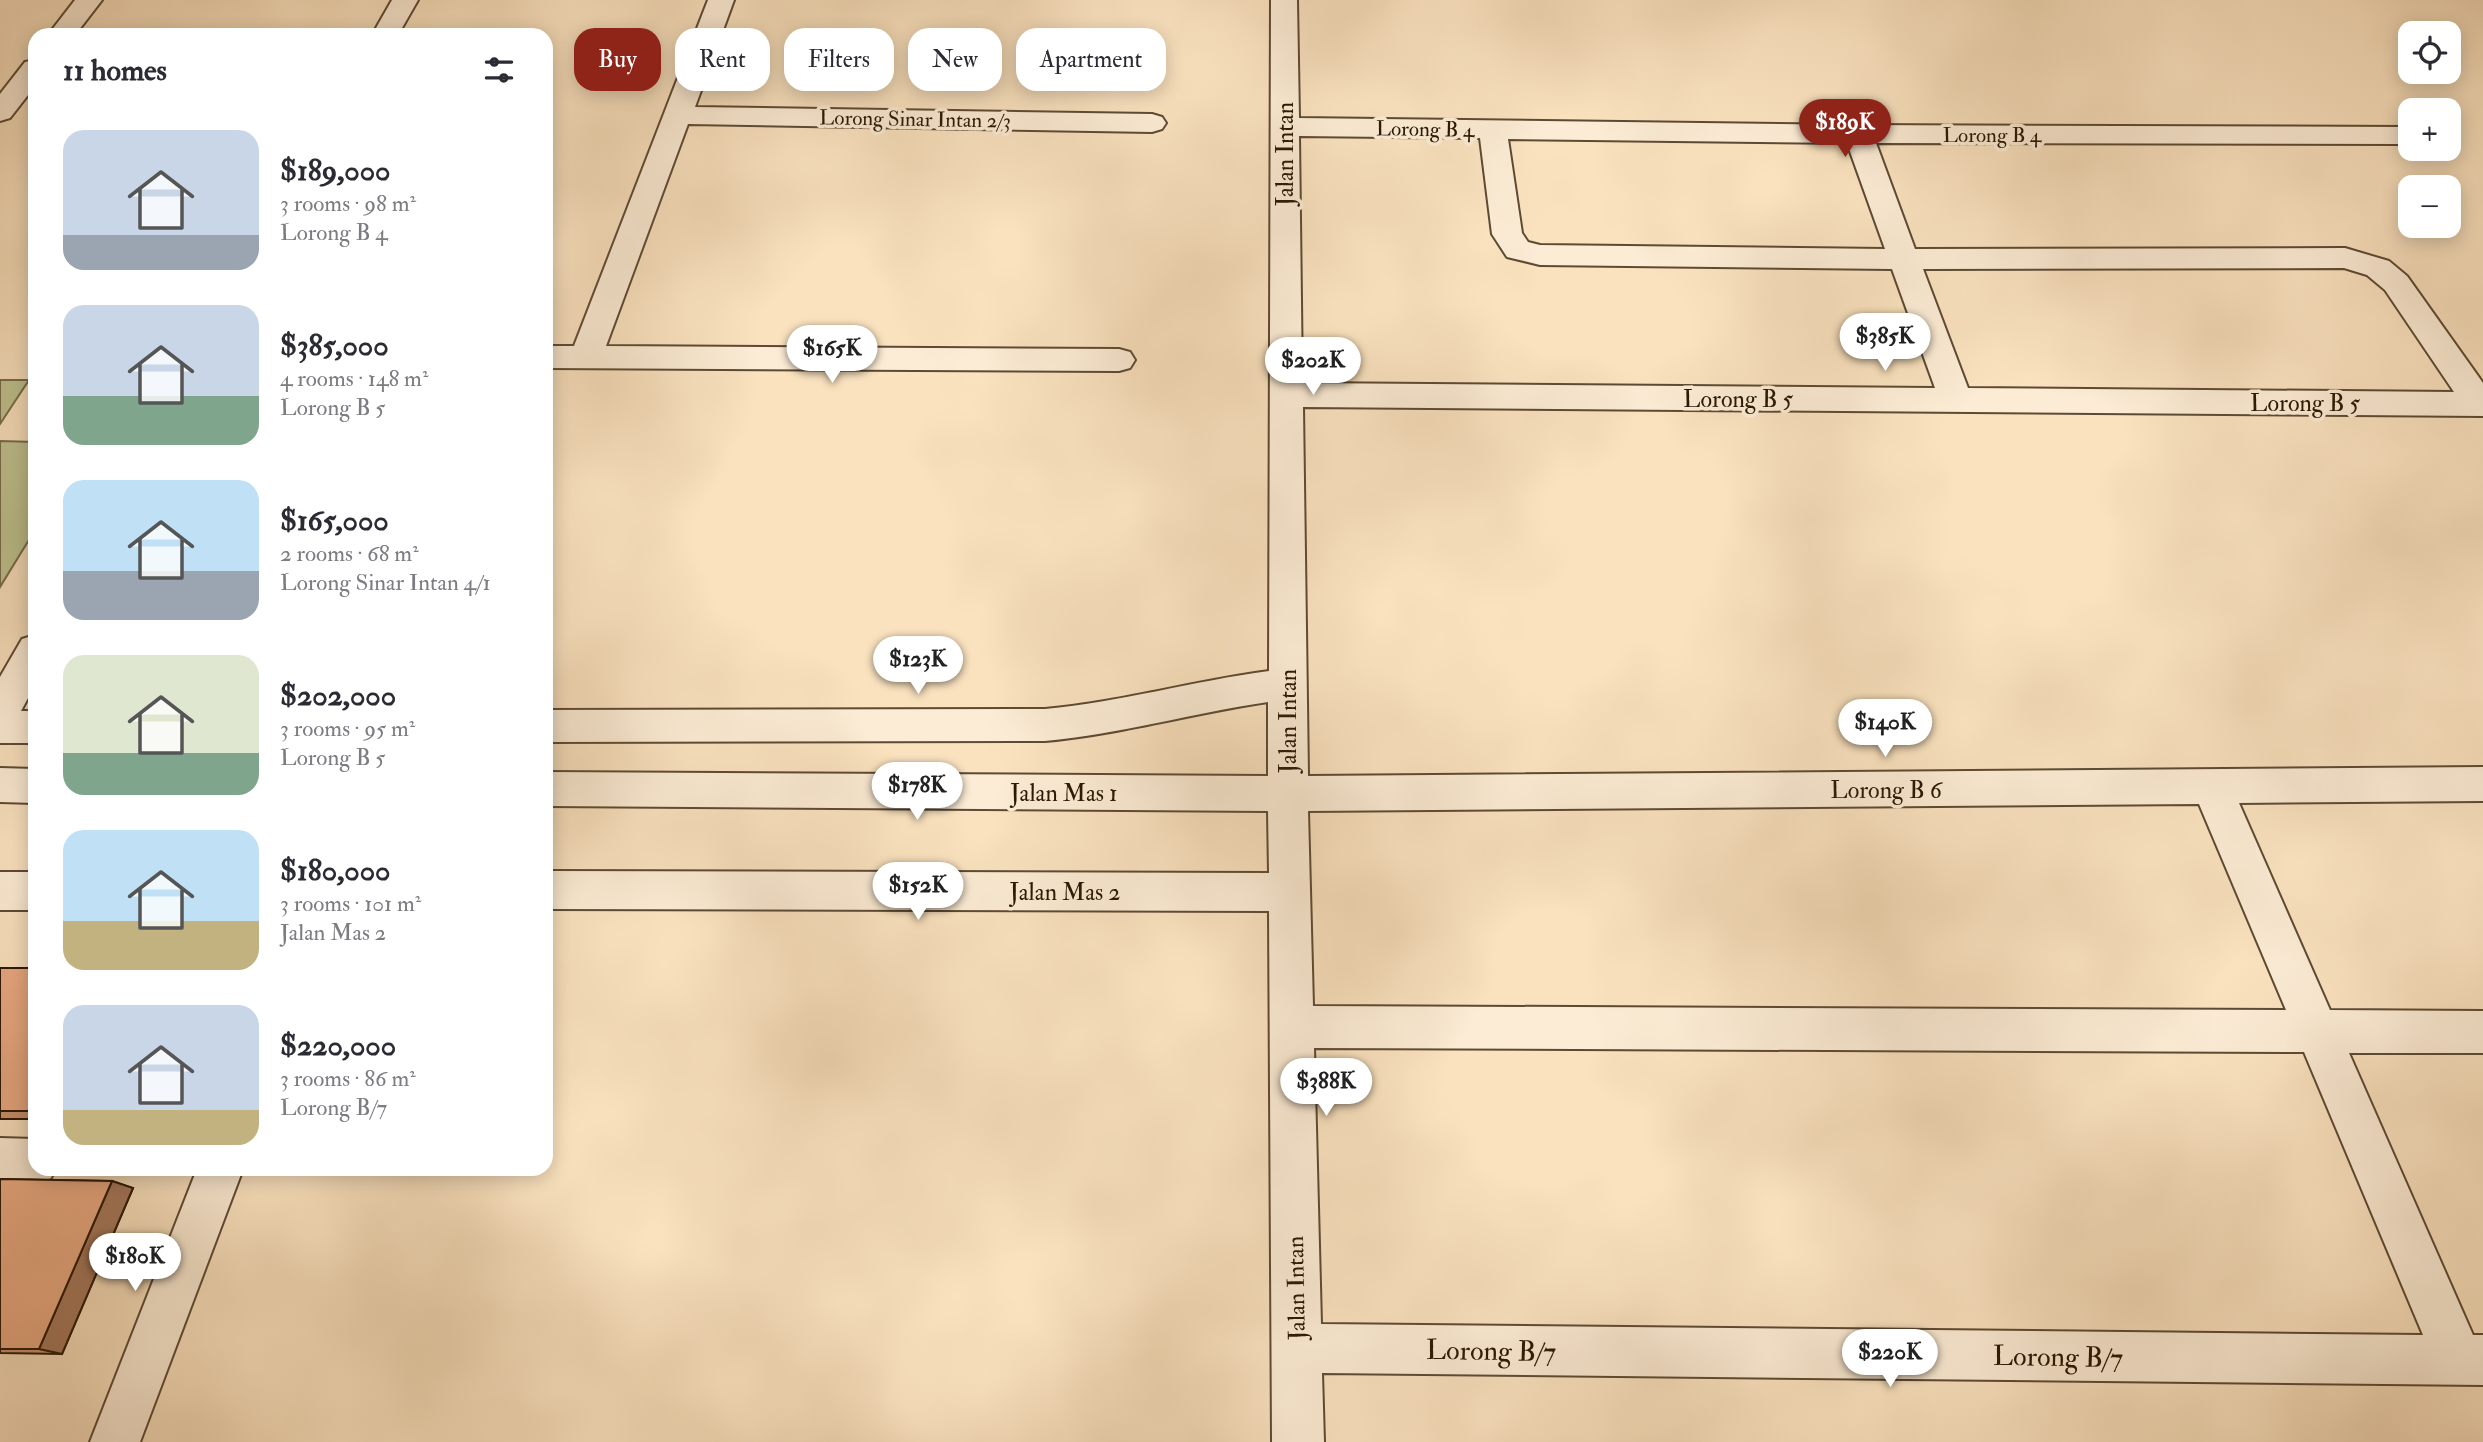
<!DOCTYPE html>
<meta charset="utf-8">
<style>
:root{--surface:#fff;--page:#f2f2f3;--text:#2b2b33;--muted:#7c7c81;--accent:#8f2418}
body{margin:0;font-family:"IM FELL Double Pica",serif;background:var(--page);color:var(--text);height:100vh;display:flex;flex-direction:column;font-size:26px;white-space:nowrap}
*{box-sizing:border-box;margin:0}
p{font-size:23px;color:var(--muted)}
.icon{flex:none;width:38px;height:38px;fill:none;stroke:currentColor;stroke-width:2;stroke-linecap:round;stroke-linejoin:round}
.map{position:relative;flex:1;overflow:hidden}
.panel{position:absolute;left:28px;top:28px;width:525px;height:1148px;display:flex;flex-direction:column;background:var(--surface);border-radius:21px;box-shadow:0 4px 18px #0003}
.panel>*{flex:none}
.top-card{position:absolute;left:574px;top:28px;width:665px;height:63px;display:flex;gap:14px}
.tools{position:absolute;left:2398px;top:21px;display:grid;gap:14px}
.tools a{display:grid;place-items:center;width:63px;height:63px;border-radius:14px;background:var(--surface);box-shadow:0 4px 18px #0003;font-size:35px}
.price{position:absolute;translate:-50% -60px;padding:0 16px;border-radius:24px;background:#fff;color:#222;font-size:23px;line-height:46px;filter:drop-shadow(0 2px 4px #0008)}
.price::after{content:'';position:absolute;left:50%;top:42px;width:21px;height:16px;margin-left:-10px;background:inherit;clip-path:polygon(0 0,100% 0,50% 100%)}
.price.selected{background:var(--accent);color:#fff}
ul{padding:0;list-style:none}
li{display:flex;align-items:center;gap:21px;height:175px;padding:0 35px}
li span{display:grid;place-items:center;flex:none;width:196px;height:140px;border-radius:21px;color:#555}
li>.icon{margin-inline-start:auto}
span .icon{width:84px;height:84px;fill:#fffc;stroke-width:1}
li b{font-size:30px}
h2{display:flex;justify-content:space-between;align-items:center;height:84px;padding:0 35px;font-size:30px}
.tag{padding:0 24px;border-radius:21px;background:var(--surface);box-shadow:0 4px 18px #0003;font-size:24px;line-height:63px}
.tag.selected{background:var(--accent);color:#fff}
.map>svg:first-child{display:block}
.green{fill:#bfc391;stroke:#746d4a;stroke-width:2}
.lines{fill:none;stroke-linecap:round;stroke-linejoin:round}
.minor-casing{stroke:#5d4a33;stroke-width:4}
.minor{fill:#fcecd5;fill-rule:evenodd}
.wall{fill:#c99271;stroke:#291704;stroke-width:2}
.shaded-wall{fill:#a4775c;stroke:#291704;stroke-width:2}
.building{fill:#eaaa83;stroke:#291704;stroke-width:2}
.labels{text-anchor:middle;stroke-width:7;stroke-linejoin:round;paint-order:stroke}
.far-street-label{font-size:21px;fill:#291704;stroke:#fcecd5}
.street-label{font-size:24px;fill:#291704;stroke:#fcecd5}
.near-street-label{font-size:28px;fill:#291704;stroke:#fcecd5}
</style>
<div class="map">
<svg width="2483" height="1442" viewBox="0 0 2483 1442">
<rect width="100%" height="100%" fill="#fae2bf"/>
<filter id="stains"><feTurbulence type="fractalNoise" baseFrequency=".00286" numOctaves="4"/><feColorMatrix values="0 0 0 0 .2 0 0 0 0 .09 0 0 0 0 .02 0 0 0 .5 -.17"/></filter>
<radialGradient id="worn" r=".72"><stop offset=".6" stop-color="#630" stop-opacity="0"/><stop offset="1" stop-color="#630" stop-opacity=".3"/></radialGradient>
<path class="green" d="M0,380H29L0,424Z
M0,441L35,442V530L0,587Z"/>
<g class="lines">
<g class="minor-casing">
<path id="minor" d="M75,0H102L75,35H48Z
M392,0H418L398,35H372Z
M708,0H734L695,107L1152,114L1162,117L1166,123L1162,129L1152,132L688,124L606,346L1119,349L1130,352L1135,360L1130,368L1119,371L546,368V346H574Z
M1271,0H1297L1299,118L1858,125L2410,127V143L2405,144L1876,143L1915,249L2345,248L2389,261L2407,276L2483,383V416L1303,407L1308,776L2483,767V801L2239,803L2330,1010L2483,1011V1053H2349L2473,1335H2483V1385L1322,1373L1324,1442H1272L1269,911L546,909V871L1269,873L1268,811L546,806V772L1268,776V702C1193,713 1121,734 1045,741L546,742V710L1045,709C1121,702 1193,681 1269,671ZM1299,136L1480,138L1492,234L1507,257L1540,265L1892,269L1935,388L1302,383ZM1508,139L1847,143L1885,249L1540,245L1528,242L1522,233ZM2344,268L2367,275L2385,290L2454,392L1968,388L1923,269ZM2199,804L2286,1010L1313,1006L1308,811ZM1314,1048L2304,1052L2423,1335L1321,1324Z
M35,60V86L10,118L0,121V94L25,62Z
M35,635V685L21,711H35V743H0V677L22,639Z
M0,768L35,769V803L0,802Z
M0,872H35V910H0Z
M0,1138L35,1139V1169H55L51,1178L35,1185L0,1184Z
M197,1169H243L140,1442H90Z"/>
</g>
<use href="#minor" class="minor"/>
</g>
<path class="wall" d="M0,968H35V1119H0Z
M0,1179L112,1181L133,1188L62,1354L0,1353Z"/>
<path class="shaded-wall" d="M112,1181L133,1188L62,1354L39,1349Z"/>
<path class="building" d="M0,968H35V1111H0Z
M0,1179L112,1181L39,1349H0Z"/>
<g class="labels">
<g class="far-street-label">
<text transform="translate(915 119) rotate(1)" y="7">Lorong Sinar Intan 2/3</text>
<text transform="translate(1425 129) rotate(1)" y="7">Lorong B 4</text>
<text x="1992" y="142">Lorong B 4</text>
</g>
<g class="street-label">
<text transform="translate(1285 154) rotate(-90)" y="8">Jalan Intan</text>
<text x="1738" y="407">Lorong B 5</text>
<text x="2305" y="411">Lorong B 5</text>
<text transform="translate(1288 721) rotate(-90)" y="8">Jalan Intan</text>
<text x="1886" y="798">Lorong B 6</text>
<text x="1064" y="801">Jalan Mas 1</text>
<text x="1065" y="900">Jalan Mas 2</text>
<text transform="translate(1296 1288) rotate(-91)" y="8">Jalan Intan</text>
</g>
<g class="near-street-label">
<text transform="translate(1491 1350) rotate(1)" y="10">Lorong B/7</text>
<text transform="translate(2058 1356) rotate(1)" y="10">Lorong B/7</text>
</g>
</g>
<rect width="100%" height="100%" filter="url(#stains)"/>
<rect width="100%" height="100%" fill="url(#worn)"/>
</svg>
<div class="tools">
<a><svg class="icon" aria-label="locate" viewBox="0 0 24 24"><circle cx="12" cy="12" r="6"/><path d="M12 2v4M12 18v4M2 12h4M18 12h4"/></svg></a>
<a>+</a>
<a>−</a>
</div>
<b class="price selected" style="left:1845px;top:159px">$189K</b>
<b class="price" style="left:1885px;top:373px">$385K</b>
<b class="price" style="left:832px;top:385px">$165K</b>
<b class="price" style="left:1313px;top:397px">$202K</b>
<b class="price" style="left:918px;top:696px">$123K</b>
<b class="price" style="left:1885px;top:759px">$140K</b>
<b class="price" style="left:917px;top:822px">$178K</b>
<b class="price" style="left:918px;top:922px">$152K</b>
<b class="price" style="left:1326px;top:1118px">$388K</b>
<b class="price" style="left:135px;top:1293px">$180K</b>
<b class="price" style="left:1890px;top:1389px">$220K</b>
<div class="top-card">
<a class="tag selected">Buy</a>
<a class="tag">Rent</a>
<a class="tag">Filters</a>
<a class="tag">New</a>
<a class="tag">Apartment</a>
</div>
<section class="panel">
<h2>11 homes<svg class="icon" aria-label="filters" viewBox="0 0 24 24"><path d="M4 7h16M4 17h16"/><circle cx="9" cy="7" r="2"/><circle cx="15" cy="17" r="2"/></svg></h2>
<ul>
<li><span style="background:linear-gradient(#c9d6e8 75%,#9aa5b1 0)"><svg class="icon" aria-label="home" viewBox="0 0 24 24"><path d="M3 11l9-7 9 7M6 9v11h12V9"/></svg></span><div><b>$189,000</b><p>3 rooms · 98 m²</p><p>Lorong B 4</p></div></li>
<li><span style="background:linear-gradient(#c9d6e8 65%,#7fa58c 0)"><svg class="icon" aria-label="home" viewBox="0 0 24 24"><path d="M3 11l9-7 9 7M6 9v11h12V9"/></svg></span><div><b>$385,000</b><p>4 rooms · 148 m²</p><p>Lorong B 5</p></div></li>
<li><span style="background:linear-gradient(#bfe0f5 65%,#9aa5b1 0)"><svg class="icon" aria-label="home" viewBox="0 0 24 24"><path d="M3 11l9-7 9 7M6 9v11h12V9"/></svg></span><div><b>$165,000</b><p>2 rooms · 68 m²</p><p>Lorong Sinar Intan 4/1</p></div></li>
<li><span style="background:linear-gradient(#dfe7d0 70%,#7fa58c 0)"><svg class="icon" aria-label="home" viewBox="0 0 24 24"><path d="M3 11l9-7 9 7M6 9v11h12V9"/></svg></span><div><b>$202,000</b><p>3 rooms · 95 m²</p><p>Lorong B 5</p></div></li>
<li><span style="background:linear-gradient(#bfe0f5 65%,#c2b280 0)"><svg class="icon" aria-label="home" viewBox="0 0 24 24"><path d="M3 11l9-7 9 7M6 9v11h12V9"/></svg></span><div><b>$180,000</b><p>3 rooms · 101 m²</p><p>Jalan Mas 2</p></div></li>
<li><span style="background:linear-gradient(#c9d6e8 75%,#c2b280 0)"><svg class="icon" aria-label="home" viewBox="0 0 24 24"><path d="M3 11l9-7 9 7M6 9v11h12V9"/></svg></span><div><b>$220,000</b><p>3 rooms · 86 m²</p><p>Lorong B/7</p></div></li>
</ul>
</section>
</div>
